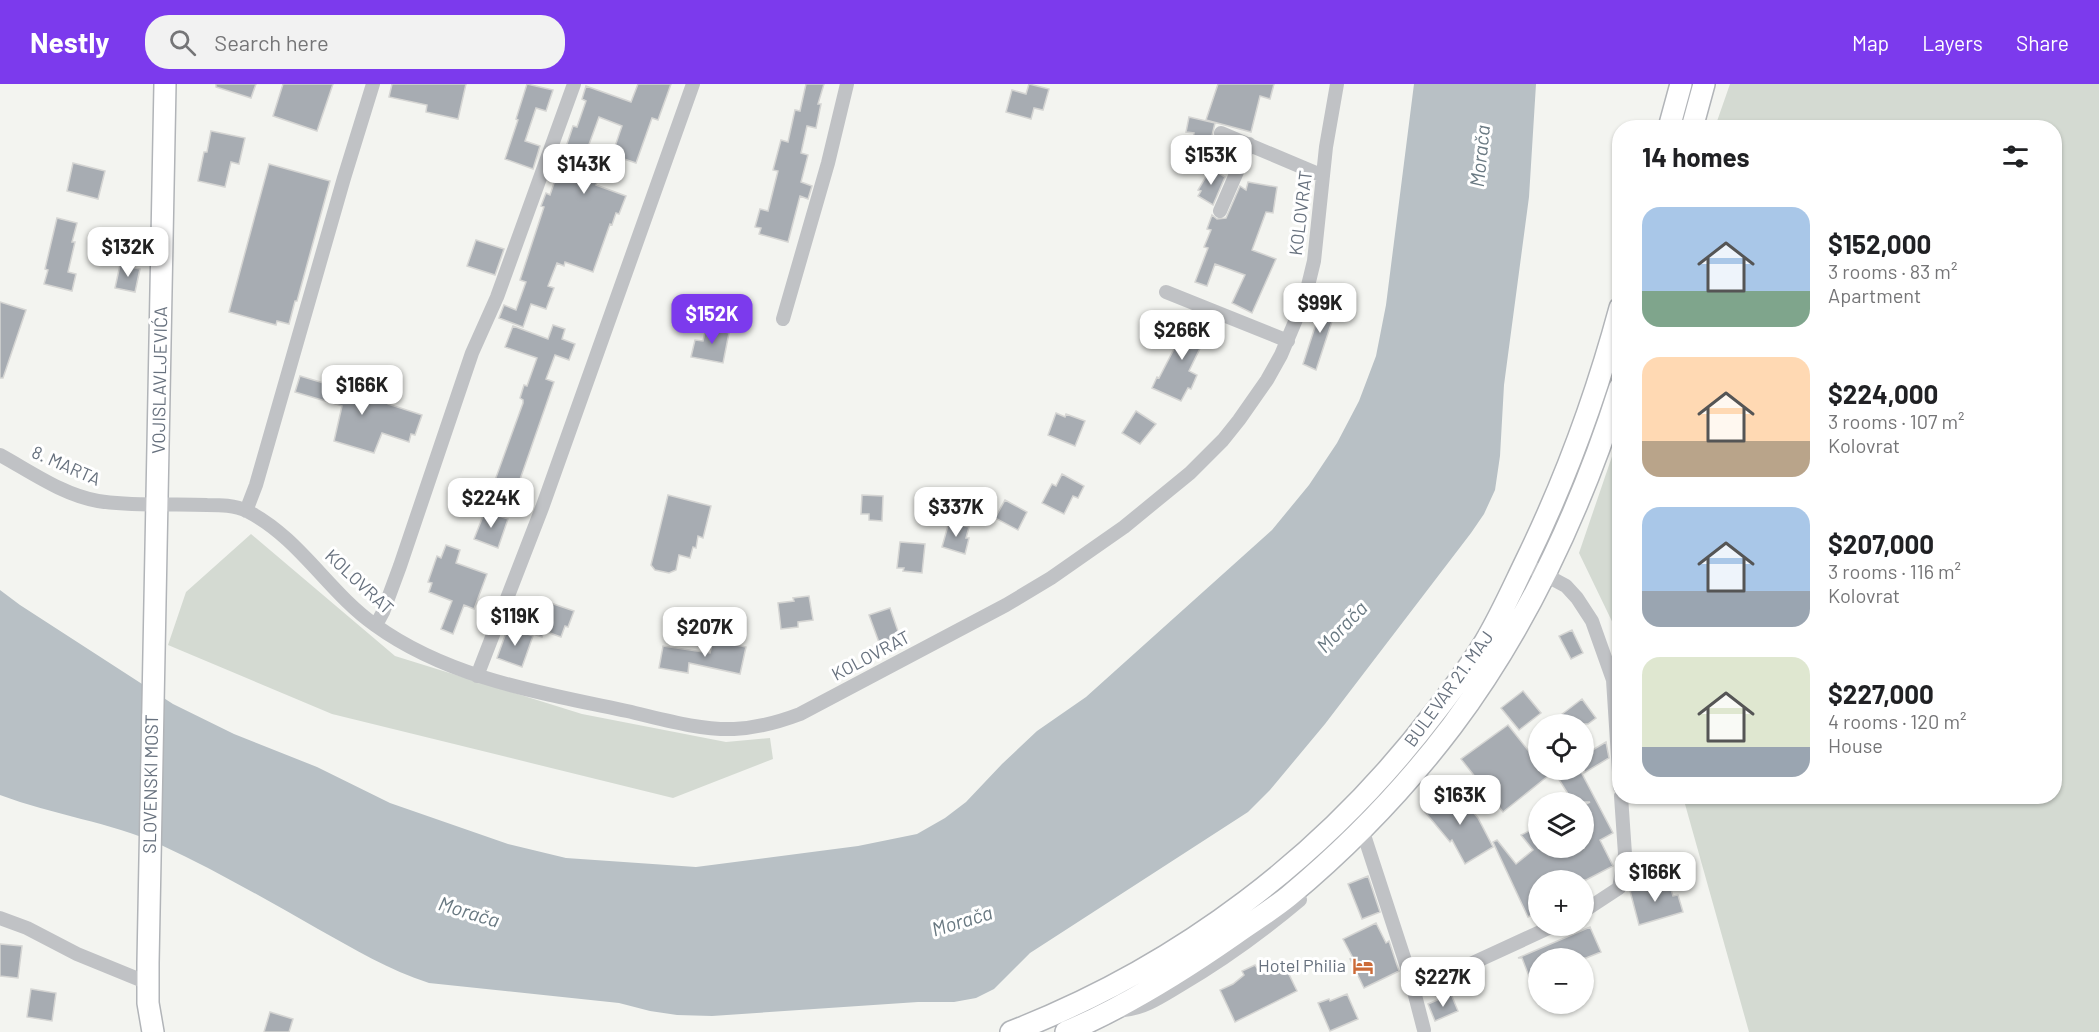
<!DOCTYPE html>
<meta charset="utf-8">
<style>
:root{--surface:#fff;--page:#f2f2f2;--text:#202124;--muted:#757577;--accent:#7c3aed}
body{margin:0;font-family:Barlow,sans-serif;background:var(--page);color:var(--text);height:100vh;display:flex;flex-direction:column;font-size:22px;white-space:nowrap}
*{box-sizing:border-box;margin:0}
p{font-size:20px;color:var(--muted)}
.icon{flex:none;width:33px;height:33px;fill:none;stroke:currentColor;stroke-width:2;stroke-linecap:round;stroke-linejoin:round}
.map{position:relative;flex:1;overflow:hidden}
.side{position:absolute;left:1612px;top:36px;width:450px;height:684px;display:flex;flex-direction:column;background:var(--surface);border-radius:24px;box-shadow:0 2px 4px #0004}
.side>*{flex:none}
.controls{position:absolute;left:1528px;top:630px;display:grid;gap:12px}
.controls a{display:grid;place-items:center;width:66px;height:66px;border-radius:50%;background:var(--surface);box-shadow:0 2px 4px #0004;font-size:30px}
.price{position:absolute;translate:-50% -51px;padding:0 14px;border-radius:12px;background:#fff;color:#222;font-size:20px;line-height:39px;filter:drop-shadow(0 2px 3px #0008)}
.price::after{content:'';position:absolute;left:50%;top:36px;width:18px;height:14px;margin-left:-9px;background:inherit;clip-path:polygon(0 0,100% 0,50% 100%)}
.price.selected{background:var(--accent);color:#fff}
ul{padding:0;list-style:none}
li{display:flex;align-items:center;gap:18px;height:150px;padding:0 30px}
li span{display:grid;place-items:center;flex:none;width:168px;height:120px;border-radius:18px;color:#555}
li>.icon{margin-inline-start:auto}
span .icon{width:72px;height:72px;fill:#fffc;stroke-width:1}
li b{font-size:26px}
h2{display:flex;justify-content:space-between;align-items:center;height:72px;padding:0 30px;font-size:26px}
header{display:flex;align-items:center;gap:36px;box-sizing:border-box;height:84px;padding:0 30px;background:var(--accent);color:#fff}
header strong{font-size:28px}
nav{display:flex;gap:33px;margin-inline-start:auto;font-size:21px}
.search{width:420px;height:54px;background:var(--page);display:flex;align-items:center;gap:15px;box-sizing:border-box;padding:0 21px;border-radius:24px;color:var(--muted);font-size:22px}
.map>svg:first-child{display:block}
.green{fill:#d4dad2}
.water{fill:#b8c0c5}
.building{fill:#a7acb2;stroke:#d5d5d3;stroke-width:1.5}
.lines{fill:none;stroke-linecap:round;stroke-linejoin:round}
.primary-casing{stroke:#b1b4b8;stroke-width:24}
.street{stroke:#c0c2c5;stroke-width:14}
.primary{stroke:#fff;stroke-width:21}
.labels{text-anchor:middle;stroke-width:6;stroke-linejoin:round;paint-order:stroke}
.street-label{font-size:18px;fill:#67717e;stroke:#fff}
.poi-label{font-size:18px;fill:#67717e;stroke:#fff;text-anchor:end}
.water-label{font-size:20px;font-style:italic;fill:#687881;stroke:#fff}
</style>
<header>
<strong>Nestly</strong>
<div class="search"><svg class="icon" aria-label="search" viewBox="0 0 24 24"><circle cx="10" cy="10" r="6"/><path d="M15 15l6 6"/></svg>Search here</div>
<nav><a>Map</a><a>Layers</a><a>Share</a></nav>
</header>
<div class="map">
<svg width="2099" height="948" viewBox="0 0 2099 948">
<rect width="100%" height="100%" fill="#f3f4f0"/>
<path class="green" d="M1730,0H2099V948H1749L1683,713L2055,712V44L1715,43Z
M1620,349V554L1579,469Z
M251,450L395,572L582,630L726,658L770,654L773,675L673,714L332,630L168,561L186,508Z"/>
<path class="water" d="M1414,0H1536L1529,113L1504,301L1500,372L1495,406L1484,430L1471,449L1325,640L1270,706L1248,728L1030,869L994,905L976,914L954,918H918L712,932L677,931L650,927L619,919L429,899C389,886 354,865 318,845C267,816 215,786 161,761C110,738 53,731 0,711V506L20,521L173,620L234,650L317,683L390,719L508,760L566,774L696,783L858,762L917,750L945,734L966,718L1002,680L1037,647L1086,613L1272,446L1309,401L1337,359L1359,317L1376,272L1386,221Z"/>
<path class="building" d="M216,0H256L251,14L216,3Z
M283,0H333L317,47L273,32Z
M392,0H466L458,35L426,28L427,21L389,13Z
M527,0L553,6L546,27L536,24L525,57L540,62L533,85L505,75L518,36L516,35Z
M638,0H671L658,36L652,34L636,79L612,71L622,42L599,33L580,85L590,89L589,92L598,96L596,101L626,112L619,130L616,129L612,141L610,140L593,188L565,178L564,182L557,179L548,202L554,204L546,225L531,220L523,243L499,234L504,221L516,226L526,198L520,196L544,123L541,122L546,109L550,111L573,42L577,43L586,17L582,15L586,2L631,18Z
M806,0H824L818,20H821L816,44L807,42L801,69L808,71L801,98L812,102L808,115L800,112L788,158L759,150L761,144L755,143L760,125L768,127L778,87L773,86L781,56L788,58L795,26L800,27Z
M1029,0L1049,5L1043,26L1034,24L1031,35L1006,28L1012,6L1026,10Z
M1218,0H1274L1270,15L1260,12L1251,48L1206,36Z
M1189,33L1215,39L1209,64L1215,66L1212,78L1189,73L1194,49L1186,48Z
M211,47L245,54L239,80L231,78L225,103L198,97L204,68H207Z
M73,79L105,87L98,115L67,107Z
M269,80L330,97L297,217H295L289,240L277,237L276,241L229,228Z
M1211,84L1225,93L1213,121L1198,112L1201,107L1198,106Z
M1248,98L1277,103L1273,129L1266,128L1252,166L1276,175L1252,229L1232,219L1245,191L1215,180L1207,202L1195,198L1208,164L1204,163L1211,146L1207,145L1212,131L1217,135L1226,134L1240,102L1246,106Z
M57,134L77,139L72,158H75L68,188L76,190L72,207L44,200L48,186L45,185Z
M476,156L504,165L495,191L467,182Z
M120,181L140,185L135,208L115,204Z
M1324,215L1338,219L1316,286L1303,280Z
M0,218L26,226L3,294H0Z
M1184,234L1209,246L1189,287L1197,291L1191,305L1188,304L1181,317L1152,304L1157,293L1159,294L1176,261L1172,259Z
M714,239L726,242L725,248L729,249L723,279L691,273L695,256L703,257L706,244L713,246Z
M553,241L565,245L562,255L575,260L569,276L555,271L546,295L554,298L516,407L494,399L523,319V316L520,314L524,301L527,302L537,274L505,263L513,242L548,255Z
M300,292L388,318V320L422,331L415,351L411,350L409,358L382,349L374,369L334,357L342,322L295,308Z
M1136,327L1156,340L1140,360L1122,349Z
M1056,329L1065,333L1066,330L1085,337L1075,362L1048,351Z
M1062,390L1084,402L1078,414L1073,412L1064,430L1042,419L1052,400L1056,402Z
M668,411L711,422L703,454L698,452L696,464L693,463L690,474L679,471L676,486L669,489L655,486L651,481Z
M862,411L883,412L882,437L869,436V430H861Z
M1005,416L1027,428L1018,446L995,434Z
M485,427L508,435L498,464L474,455Z
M949,438L969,443L966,454H969L965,470L942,463Z
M900,458L925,460L922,489L903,487L904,484H897Z
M446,461L460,466L456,479L487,490L474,525L464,521L453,550L441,545L452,517L429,508L432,499L428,498L437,472L441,474Z
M809,512L813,536L798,538V543L781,545L778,519L794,517L793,514Z
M542,516L574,527L568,543L565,542L561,553L544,547L542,553L530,549Z
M890,524L901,556L880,561L869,531Z
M508,543L533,552L522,583L497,574Z
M1572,546L1583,569L1571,575L1559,552Z
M713,556L746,563L740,590L689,579L688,589L659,584L663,562L710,569Z
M1523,607L1541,629L1519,646L1501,624Z
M1582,615L1596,634L1588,640H1549Z
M1508,641L1539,680V686H1543L1548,692L1503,728L1461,675Z
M1606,658L1609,674L1584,689V671Z
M1553,686H1580L1613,749L1600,756L1613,782L1586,796H1539V828L1528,833L1493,758L1497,756L1516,780L1533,766L1521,751L1539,742V764H1584V721L1590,718H1573Z
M1453,704L1478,734L1493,763L1465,780L1452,756L1450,758L1425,728Z
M1368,792L1380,828L1362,835L1348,800Z
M1668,796L1673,812L1678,811L1683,828L1639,841L1630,807Z
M1376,839L1386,859L1389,857L1399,887L1364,904L1350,875L1353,874L1343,855Z
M1590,843L1601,868L1586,874H1539V892L1530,895L1522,874H1518Z
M0,860L22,862L18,894L0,892Z
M1282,876L1297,907L1235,938L1220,906L1233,900L1244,891L1242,887L1255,881L1257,884L1268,883Z
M31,905L56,909L52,937L27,933Z
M1347,910L1358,935L1330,947L1318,919L1329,915L1330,917Z
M1451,910L1458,927L1435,937L1428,920Z
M270,928L293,935L289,948H264Z"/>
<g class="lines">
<g class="primary-casing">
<path id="primary" d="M1669,44L1681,0
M1692,44L1704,0
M153,948L148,919V879L165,0
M1011,948C1181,882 1326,772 1436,627C1453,605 1470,582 1485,558C1500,533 1512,506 1525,479C1565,397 1596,313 1620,224
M1066,948C1125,923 1181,888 1234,851C1252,838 1272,826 1289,812C1349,762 1405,704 1452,642C1527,542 1582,422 1620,303"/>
</g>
<path class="street" d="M1221,49L1323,92
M1220,127L1249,60
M1166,208L1288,257
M783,235L828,79L847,0
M0,371C31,388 63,411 98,417C134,423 171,419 207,421C220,421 235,421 247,427C300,454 328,508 375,541C448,594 541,609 627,627C662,635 698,646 734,645C757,644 779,638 800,630L1006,521L1051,494L1124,443L1190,389L1223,356L1239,336L1267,296L1281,271L1305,214L1314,177L1326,63L1337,0
M246,427L256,401L344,94L373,0
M1525,480L1566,502L1577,514L1592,537L1613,596L1620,703
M376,541L383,528L400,482L472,269L497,213L574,0
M477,592L542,424L693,0
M1362,745L1410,892L1424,946
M1584,827L1619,804L1625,770L1621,712
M0,834L27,844L77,870L148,899
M1414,906L1553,842
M1124,926C1145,924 1162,912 1179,902C1222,877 1262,848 1300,816"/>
<use href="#primary" class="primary"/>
</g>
<defs>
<g id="hotel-bare" transform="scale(1.62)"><path d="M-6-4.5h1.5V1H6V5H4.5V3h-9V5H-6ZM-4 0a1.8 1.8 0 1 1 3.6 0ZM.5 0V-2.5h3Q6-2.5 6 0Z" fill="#cc6b38" stroke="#fff" stroke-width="2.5" paint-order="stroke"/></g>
</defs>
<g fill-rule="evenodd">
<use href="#hotel-bare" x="1363" y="882"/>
</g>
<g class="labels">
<g class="street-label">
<text transform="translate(1301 129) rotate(-83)" y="6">KOLOVRAT</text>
<text transform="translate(160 296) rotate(-89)" y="6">VOJISLAVLJEVIĆA</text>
<text transform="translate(66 382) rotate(24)" y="6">8. MARTA</text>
<text transform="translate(359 498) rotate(43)" y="6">KOLOVRAT</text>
<text transform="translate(871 572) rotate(-28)" y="6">KOLOVRAT</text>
<text transform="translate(1449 605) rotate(-54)" y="6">BULEVAR 21. MAJ</text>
<text transform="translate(151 700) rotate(-89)" y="6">SLOVENSKI MOST</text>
</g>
<g class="poi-label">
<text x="1346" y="888">Hotel Philia</text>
</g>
<g class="water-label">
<text transform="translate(1480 72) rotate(-84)" y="7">Morača</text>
<text transform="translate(1342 543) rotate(-46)" y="7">Morača</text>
<text transform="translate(469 828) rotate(17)" y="7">Morača</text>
<text transform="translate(962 837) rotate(-17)" y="7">Morača</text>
</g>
</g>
</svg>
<div class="controls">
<a><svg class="icon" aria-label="locate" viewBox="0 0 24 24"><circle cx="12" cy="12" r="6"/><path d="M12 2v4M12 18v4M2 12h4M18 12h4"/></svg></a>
<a><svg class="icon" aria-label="layers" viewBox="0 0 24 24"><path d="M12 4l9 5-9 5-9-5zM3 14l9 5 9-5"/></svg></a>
<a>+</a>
<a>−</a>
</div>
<b class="price" style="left:1211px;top:102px">$153K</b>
<b class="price" style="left:584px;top:111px">$143K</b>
<b class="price" style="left:128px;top:194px">$132K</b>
<b class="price" style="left:1320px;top:250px">$99K</b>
<b class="price selected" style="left:712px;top:261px">$152K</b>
<b class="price" style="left:1182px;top:277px">$266K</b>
<b class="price" style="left:362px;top:332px">$166K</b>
<b class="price" style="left:491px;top:445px">$224K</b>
<b class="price" style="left:956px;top:454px">$337K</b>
<b class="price" style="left:515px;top:563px">$119K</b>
<b class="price" style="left:705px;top:574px">$207K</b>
<b class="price" style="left:1460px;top:742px">$163K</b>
<b class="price" style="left:1655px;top:819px">$166K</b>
<b class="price" style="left:1443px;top:924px">$227K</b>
<section class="side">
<h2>14 homes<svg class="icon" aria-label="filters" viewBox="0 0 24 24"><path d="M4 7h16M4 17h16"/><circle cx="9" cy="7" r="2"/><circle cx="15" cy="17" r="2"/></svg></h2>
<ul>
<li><span style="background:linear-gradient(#a9c7e8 70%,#7fa58c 0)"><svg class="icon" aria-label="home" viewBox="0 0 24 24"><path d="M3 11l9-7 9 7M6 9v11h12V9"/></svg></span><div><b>$152,000</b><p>3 rooms · 83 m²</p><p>Apartment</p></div></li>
<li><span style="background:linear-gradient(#ffd9b3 70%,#b9a48a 0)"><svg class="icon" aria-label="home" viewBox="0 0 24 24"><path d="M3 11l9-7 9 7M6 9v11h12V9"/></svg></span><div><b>$224,000</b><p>3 rooms · 107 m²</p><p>Kolovrat</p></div></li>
<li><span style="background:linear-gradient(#a9c7e8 70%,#9aa5b1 0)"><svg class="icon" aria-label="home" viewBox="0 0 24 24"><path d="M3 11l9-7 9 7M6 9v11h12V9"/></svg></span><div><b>$207,000</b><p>3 rooms · 116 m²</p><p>Kolovrat</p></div></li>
<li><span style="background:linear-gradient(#dfe7d0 75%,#9aa5b1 0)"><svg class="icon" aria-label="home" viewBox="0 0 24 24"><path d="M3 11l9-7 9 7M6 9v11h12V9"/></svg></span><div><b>$227,000</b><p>4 rooms · 120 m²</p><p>House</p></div></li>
</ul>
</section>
</div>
